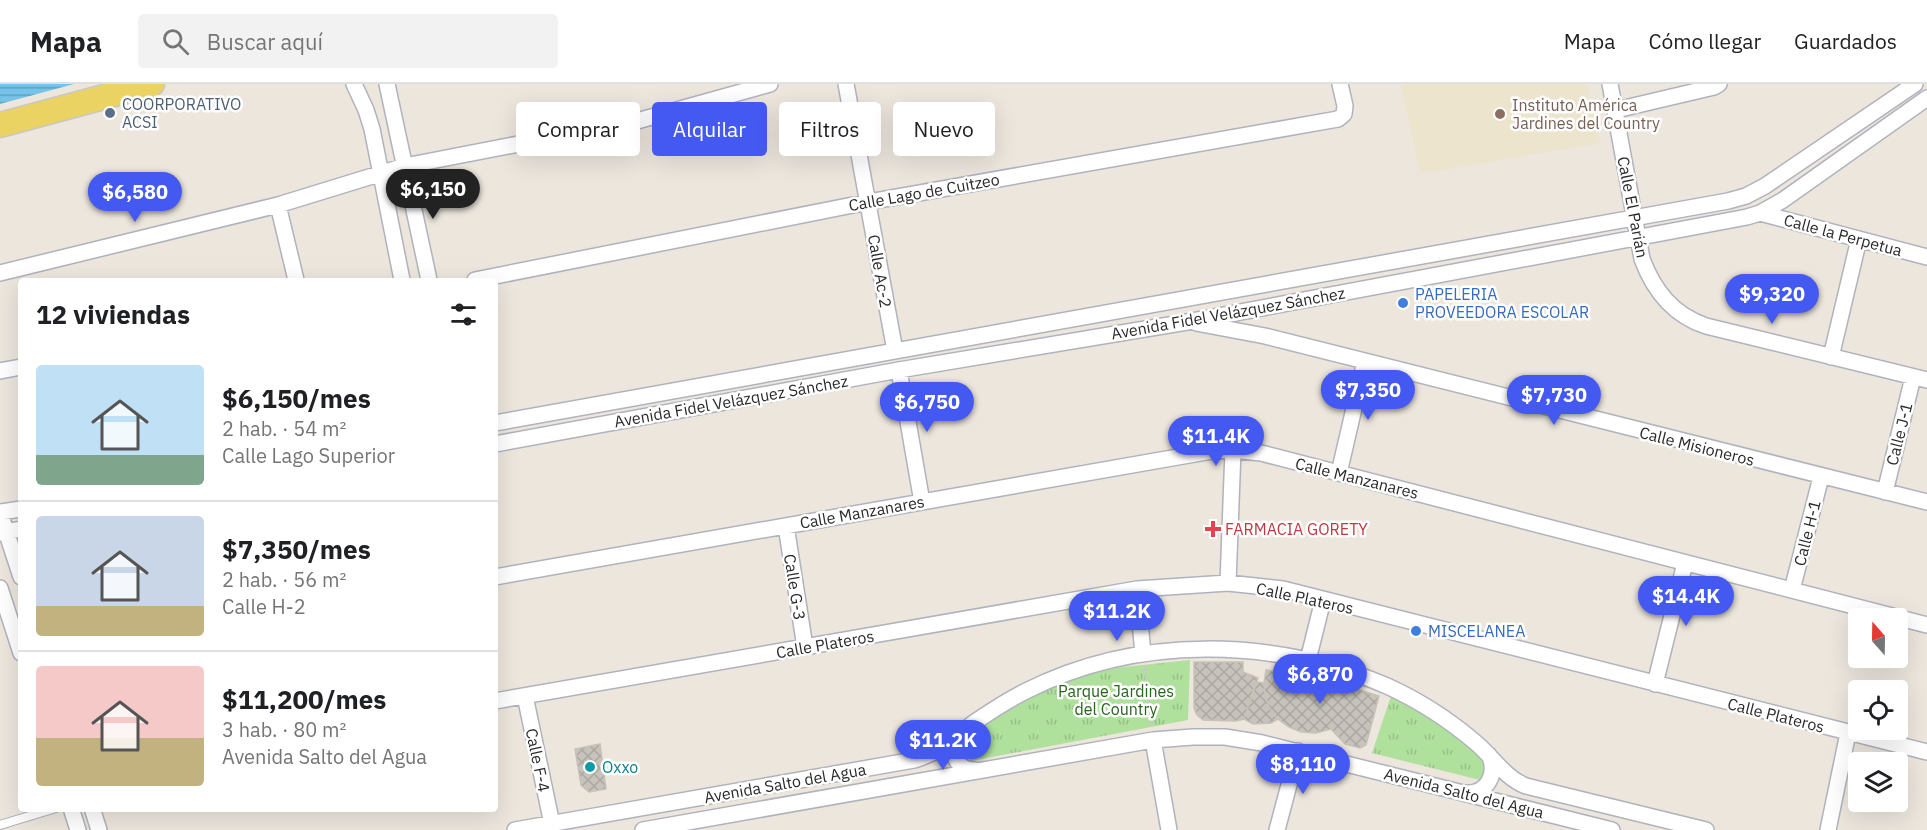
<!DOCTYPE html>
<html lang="es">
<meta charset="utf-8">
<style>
:root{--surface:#fff;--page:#f2f2f2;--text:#202124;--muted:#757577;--line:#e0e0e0;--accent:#4459f2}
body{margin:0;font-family:"IBM Plex Sans",sans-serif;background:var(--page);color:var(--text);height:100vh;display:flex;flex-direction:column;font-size:22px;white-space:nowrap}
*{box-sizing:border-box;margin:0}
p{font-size:20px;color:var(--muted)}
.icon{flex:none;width:33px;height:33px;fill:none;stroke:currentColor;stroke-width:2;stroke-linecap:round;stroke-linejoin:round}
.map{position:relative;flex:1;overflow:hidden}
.side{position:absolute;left:18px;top:194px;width:480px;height:534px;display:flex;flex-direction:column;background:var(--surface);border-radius:6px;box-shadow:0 6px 24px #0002}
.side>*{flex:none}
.hud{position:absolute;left:516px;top:18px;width:570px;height:54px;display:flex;gap:12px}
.needle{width:39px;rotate:340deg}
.tools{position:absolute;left:1848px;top:524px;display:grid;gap:12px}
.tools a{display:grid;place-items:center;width:60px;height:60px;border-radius:6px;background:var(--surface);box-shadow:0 6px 24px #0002;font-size:30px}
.price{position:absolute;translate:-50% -51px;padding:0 14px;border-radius:21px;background:var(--accent);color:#fff;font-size:20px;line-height:39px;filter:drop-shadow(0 2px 3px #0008)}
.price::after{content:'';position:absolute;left:50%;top:36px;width:18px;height:14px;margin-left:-9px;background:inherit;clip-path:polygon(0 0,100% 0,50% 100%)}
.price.selected{background:#222;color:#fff}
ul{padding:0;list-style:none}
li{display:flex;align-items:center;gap:18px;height:150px;padding:0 18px}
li+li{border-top:2px solid var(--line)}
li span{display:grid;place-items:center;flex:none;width:168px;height:120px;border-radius:6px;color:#555}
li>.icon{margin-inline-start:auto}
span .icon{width:72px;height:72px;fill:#fffc;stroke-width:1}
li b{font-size:26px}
h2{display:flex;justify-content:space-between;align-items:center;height:72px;padding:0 18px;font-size:26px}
.pill{padding:0 21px;border-radius:6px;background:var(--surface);box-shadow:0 6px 24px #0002;font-size:21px;line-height:54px}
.pill.selected{background:var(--accent);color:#fff}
header{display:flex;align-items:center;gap:36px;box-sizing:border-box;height:84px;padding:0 30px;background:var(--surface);border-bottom:2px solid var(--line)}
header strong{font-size:28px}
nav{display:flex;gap:33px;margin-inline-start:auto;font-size:21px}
.search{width:420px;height:54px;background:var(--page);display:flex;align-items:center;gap:15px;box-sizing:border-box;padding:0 21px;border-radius:6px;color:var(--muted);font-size:22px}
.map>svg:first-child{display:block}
.education{fill:#ede4cd}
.grass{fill:url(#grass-tufts)}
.water{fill:url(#water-rules)}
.building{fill:url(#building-cross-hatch);stroke:#c7c2b7;stroke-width:1.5}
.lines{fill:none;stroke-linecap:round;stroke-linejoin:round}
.service-casing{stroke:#b0b2bd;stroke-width:10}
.minor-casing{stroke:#b0b2bd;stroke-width:18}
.primary-casing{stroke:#c8c8c8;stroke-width:27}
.path{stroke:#c8c8c8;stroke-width:3;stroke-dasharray:4.5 3;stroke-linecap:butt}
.service{stroke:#fff;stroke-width:8}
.minor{stroke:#fff;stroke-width:15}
.primary{stroke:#ead363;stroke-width:24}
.service-dot{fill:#5c6f8a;stroke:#fff;stroke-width:2}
.education-dot{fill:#8d6e63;stroke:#fff;stroke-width:2}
.shop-dot{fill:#3f7fe0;stroke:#fff;stroke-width:2}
.health-dot{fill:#e0444e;stroke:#fff;stroke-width:2}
.culture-dot{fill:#0f9aa8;stroke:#fff;stroke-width:2}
.labels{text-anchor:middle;stroke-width:5;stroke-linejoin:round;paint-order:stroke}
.service-label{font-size:16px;fill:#4e5e75;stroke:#fff;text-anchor:start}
.education-label{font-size:16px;fill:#785e54;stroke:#fff;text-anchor:start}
.street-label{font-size:16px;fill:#2a2a2a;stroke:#fff}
.shop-label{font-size:16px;fill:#366cbe;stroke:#fff;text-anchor:start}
.health-label{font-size:16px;fill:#be3a42;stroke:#fff;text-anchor:start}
.park-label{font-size:16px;fill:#28641d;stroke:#fff}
.culture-label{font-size:16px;fill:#0d838f;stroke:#fff;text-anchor:start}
</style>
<header>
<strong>Mapa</strong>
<div class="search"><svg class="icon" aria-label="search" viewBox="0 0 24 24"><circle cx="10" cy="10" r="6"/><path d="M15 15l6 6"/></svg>Buscar aquí</div>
<nav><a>Mapa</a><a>Cómo llegar</a><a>Guardados</a></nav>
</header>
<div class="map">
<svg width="1927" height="746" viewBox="0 0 1927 746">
<defs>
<pattern id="grass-tufts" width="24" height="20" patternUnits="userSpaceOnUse" patternTransform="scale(1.5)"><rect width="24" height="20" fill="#afe09c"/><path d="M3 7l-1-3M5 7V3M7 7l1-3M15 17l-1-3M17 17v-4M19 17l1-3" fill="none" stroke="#97c087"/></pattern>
<pattern id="water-rules" width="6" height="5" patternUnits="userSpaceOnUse" patternTransform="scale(1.5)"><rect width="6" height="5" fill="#75c3e9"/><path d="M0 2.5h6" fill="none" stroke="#609fbd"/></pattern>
<pattern id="building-cross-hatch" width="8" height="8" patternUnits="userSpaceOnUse" patternTransform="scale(1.5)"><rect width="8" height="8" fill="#c7c3bc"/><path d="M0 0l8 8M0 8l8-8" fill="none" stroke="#aba8a2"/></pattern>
</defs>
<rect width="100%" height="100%" fill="#ece6dd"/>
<path class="education" d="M1401,0H1587L1600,59L1420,90Z"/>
<path class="grass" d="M1190,576L1188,636L971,677L961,669L964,656L994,634L1045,606L1105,585Z
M1391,612L1439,638L1486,674L1489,686L1480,696L1372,669Z"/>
<path class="water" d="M0,0H74L0,20Z"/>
<path class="building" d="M1194,578H1243V588L1258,594L1244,635L1236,637L1203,636L1197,631L1194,624Z
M1279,581L1379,612L1366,661L1360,664L1345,660L1331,645L1316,649L1301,648L1289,643L1278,635L1270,625L1265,612L1264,599L1266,586L1277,588Z
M1256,598L1264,599L1265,612L1270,625L1278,635L1271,639L1253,640L1244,635Z
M600,660L606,705L589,708L581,701L575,665Z"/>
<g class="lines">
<g class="service-casing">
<path id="service" d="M0,741L56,724"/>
</g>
<g class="minor-casing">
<path id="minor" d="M354,0L366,26L372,45L402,196
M387,0L429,196
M846,0L895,267
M1610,0L1642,175C1654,207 1673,231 1706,242L1927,296
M1616,26L1714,3L1719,0
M278,121L296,196
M1760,129L1927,173
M0,189L278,121L405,82L637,37L770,0
M475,196L868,118L1338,35L1344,30L1345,22L1340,0
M1196,239L1265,252L1927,418
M1831,273L1859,155
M899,286L922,418
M0,287L21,283
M495,339L1728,117L1746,112L1765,102L1915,0
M495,360L899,286L1187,238L1747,133L1760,129L1783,116L1927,14
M1339,389L1365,277
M1885,408L1913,293
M0,428L21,425
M0,429L21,493
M786,442L805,563
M0,449L21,445
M495,493L1212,367L1233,366L1261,369L1927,541
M1228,499L1233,366
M0,504L21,569
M1137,505L1143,570
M1792,506L1821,393
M1308,576L1323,516
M1655,600L1685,479
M525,612L552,740
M495,617L1137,505L1228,499L1283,505L1927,668
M958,653C949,668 956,686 975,686
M1153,656L1169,746
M1466,709C1487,710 1498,690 1489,671
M71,724L78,746
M92,724L99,746
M515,746L914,676C941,668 954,654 975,638C991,627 1008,616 1026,607C1137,551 1273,553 1387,602C1418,616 1449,636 1475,658C1492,672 1505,694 1526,702L1706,746
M643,746L1153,656L1193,653H1225L1262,659L1612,746
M1277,746L1298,667
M1828,746L1848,649"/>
</g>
<g class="primary-casing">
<path id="primary" d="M0,41L152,0"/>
</g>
<path class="path" d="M1145,584L1152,643"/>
<use href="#service" class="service"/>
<use href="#minor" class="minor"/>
<use href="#primary" class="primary"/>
</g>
<circle class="service-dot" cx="110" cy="29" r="6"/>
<circle class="education-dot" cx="1500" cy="30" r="6"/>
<g class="shop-dot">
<circle cx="1403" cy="219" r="6"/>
<circle cx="1416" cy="547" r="6"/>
</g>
<path class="health-dot" d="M1210 436h6v6h6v6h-6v6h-6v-6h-6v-6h6z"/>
<circle class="culture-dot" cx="590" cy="683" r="6"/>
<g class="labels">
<g class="service-label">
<text x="122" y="26">COORPORATIVO<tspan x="122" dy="18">ACSI</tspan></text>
</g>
<g class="education-label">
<text x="1512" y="27">Instituto América<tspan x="1512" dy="18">Jardines del Country</tspan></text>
</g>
<g class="street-label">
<text transform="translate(924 108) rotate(-10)" y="6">Calle Lago de Cuitzeo</text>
<text transform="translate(1633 123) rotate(79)" y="6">Calle El Parián</text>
<text transform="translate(1843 151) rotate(15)" y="6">Calle la Perpetua</text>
<text transform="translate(880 187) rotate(80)" y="6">Calle Ac-2</text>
<text transform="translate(1228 229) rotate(-10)" y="6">Avenida Fidel Velázquez Sánchez</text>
<text transform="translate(731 317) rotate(-10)" y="6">Avenida Fidel Velázquez Sánchez</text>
<text transform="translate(1899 350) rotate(-76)" y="6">Calle J-1</text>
<text transform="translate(1697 362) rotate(14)" y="6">Calle Misioneros</text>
<text transform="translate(1357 394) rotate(14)" y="6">Calle Manzanares</text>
<text transform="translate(862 428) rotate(-10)" y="6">Calle Manzanares</text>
<text transform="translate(1807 449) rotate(-76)" y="6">Calle H-1</text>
<text transform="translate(795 503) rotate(81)" y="6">Calle G-3</text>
<text transform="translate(1305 514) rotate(12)" y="6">Calle Plateros</text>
<text transform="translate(825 560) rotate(-10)" y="6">Calle Plateros</text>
<text transform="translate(1776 631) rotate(14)" y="6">Calle Plateros</text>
<text transform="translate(538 676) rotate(78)" y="6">Calle F-4</text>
<text transform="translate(785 699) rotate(-10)" y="6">Avenida Salto del Agua</text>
<text transform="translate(1464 709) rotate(14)" y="6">Avenida Salto del Agua</text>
</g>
<g class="shop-label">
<text x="1415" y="216">PAPELERIA<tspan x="1415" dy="18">PROVEEDORA ESCOLAR</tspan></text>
<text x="1428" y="553">MISCELANEA</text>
</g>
<g class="health-label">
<text x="1225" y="451">FARMACIA GORETY</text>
</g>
<g class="park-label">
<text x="1116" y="613">Parque Jardines<tspan x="1116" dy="18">del Country</tspan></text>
</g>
<g class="culture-label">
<text x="602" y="689">Oxxo</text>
</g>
</g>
</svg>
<div class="tools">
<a><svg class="needle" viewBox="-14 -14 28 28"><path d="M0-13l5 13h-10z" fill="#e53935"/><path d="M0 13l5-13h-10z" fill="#757577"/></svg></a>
<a><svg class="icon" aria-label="locate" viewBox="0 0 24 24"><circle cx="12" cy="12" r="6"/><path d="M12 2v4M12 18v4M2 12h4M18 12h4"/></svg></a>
<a><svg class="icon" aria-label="layers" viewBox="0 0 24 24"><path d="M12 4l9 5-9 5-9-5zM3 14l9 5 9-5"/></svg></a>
</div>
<b class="price selected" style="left:433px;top:136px">$6,150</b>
<b class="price" style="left:135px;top:139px">$6,580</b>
<b class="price" style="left:1772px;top:241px">$9,320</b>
<b class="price" style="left:1368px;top:337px">$7,350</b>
<b class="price" style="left:1554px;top:342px">$7,730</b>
<b class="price" style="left:927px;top:349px">$6,750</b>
<b class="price" style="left:1216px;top:383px">$11.4K</b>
<b class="price" style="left:1686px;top:543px">$14.4K</b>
<b class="price" style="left:1117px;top:558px">$11.2K</b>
<b class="price" style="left:1320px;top:621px">$6,870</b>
<b class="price" style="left:943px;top:687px">$11.2K</b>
<b class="price" style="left:1303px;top:711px">$8,110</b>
<div class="hud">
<a class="pill">Comprar</a>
<a class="pill selected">Alquilar</a>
<a class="pill">Filtros</a>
<a class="pill">Nuevo</a>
</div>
<section class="side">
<h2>12 viviendas<svg class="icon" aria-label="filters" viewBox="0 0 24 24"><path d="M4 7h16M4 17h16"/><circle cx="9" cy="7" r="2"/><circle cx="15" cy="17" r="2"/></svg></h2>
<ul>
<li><span style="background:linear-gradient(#bfe0f5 75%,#7fa58c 0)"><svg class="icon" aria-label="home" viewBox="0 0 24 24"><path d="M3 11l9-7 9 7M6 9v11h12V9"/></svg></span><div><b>$6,150/mes</b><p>2 hab. · 54 m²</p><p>Calle Lago Superior</p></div></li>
<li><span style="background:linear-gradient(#c9d6e8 75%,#c2b280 0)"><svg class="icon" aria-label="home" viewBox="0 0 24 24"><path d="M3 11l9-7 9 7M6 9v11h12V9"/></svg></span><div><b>$7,350/mes</b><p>2 hab. · 56 m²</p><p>Calle H-2</p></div></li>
<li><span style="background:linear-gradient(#f6c9c9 60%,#c2b280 0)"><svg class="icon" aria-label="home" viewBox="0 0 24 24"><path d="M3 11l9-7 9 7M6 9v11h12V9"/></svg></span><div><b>$11,200/mes</b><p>3 hab. · 80 m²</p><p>Avenida Salto del Agua</p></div></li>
</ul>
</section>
</div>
